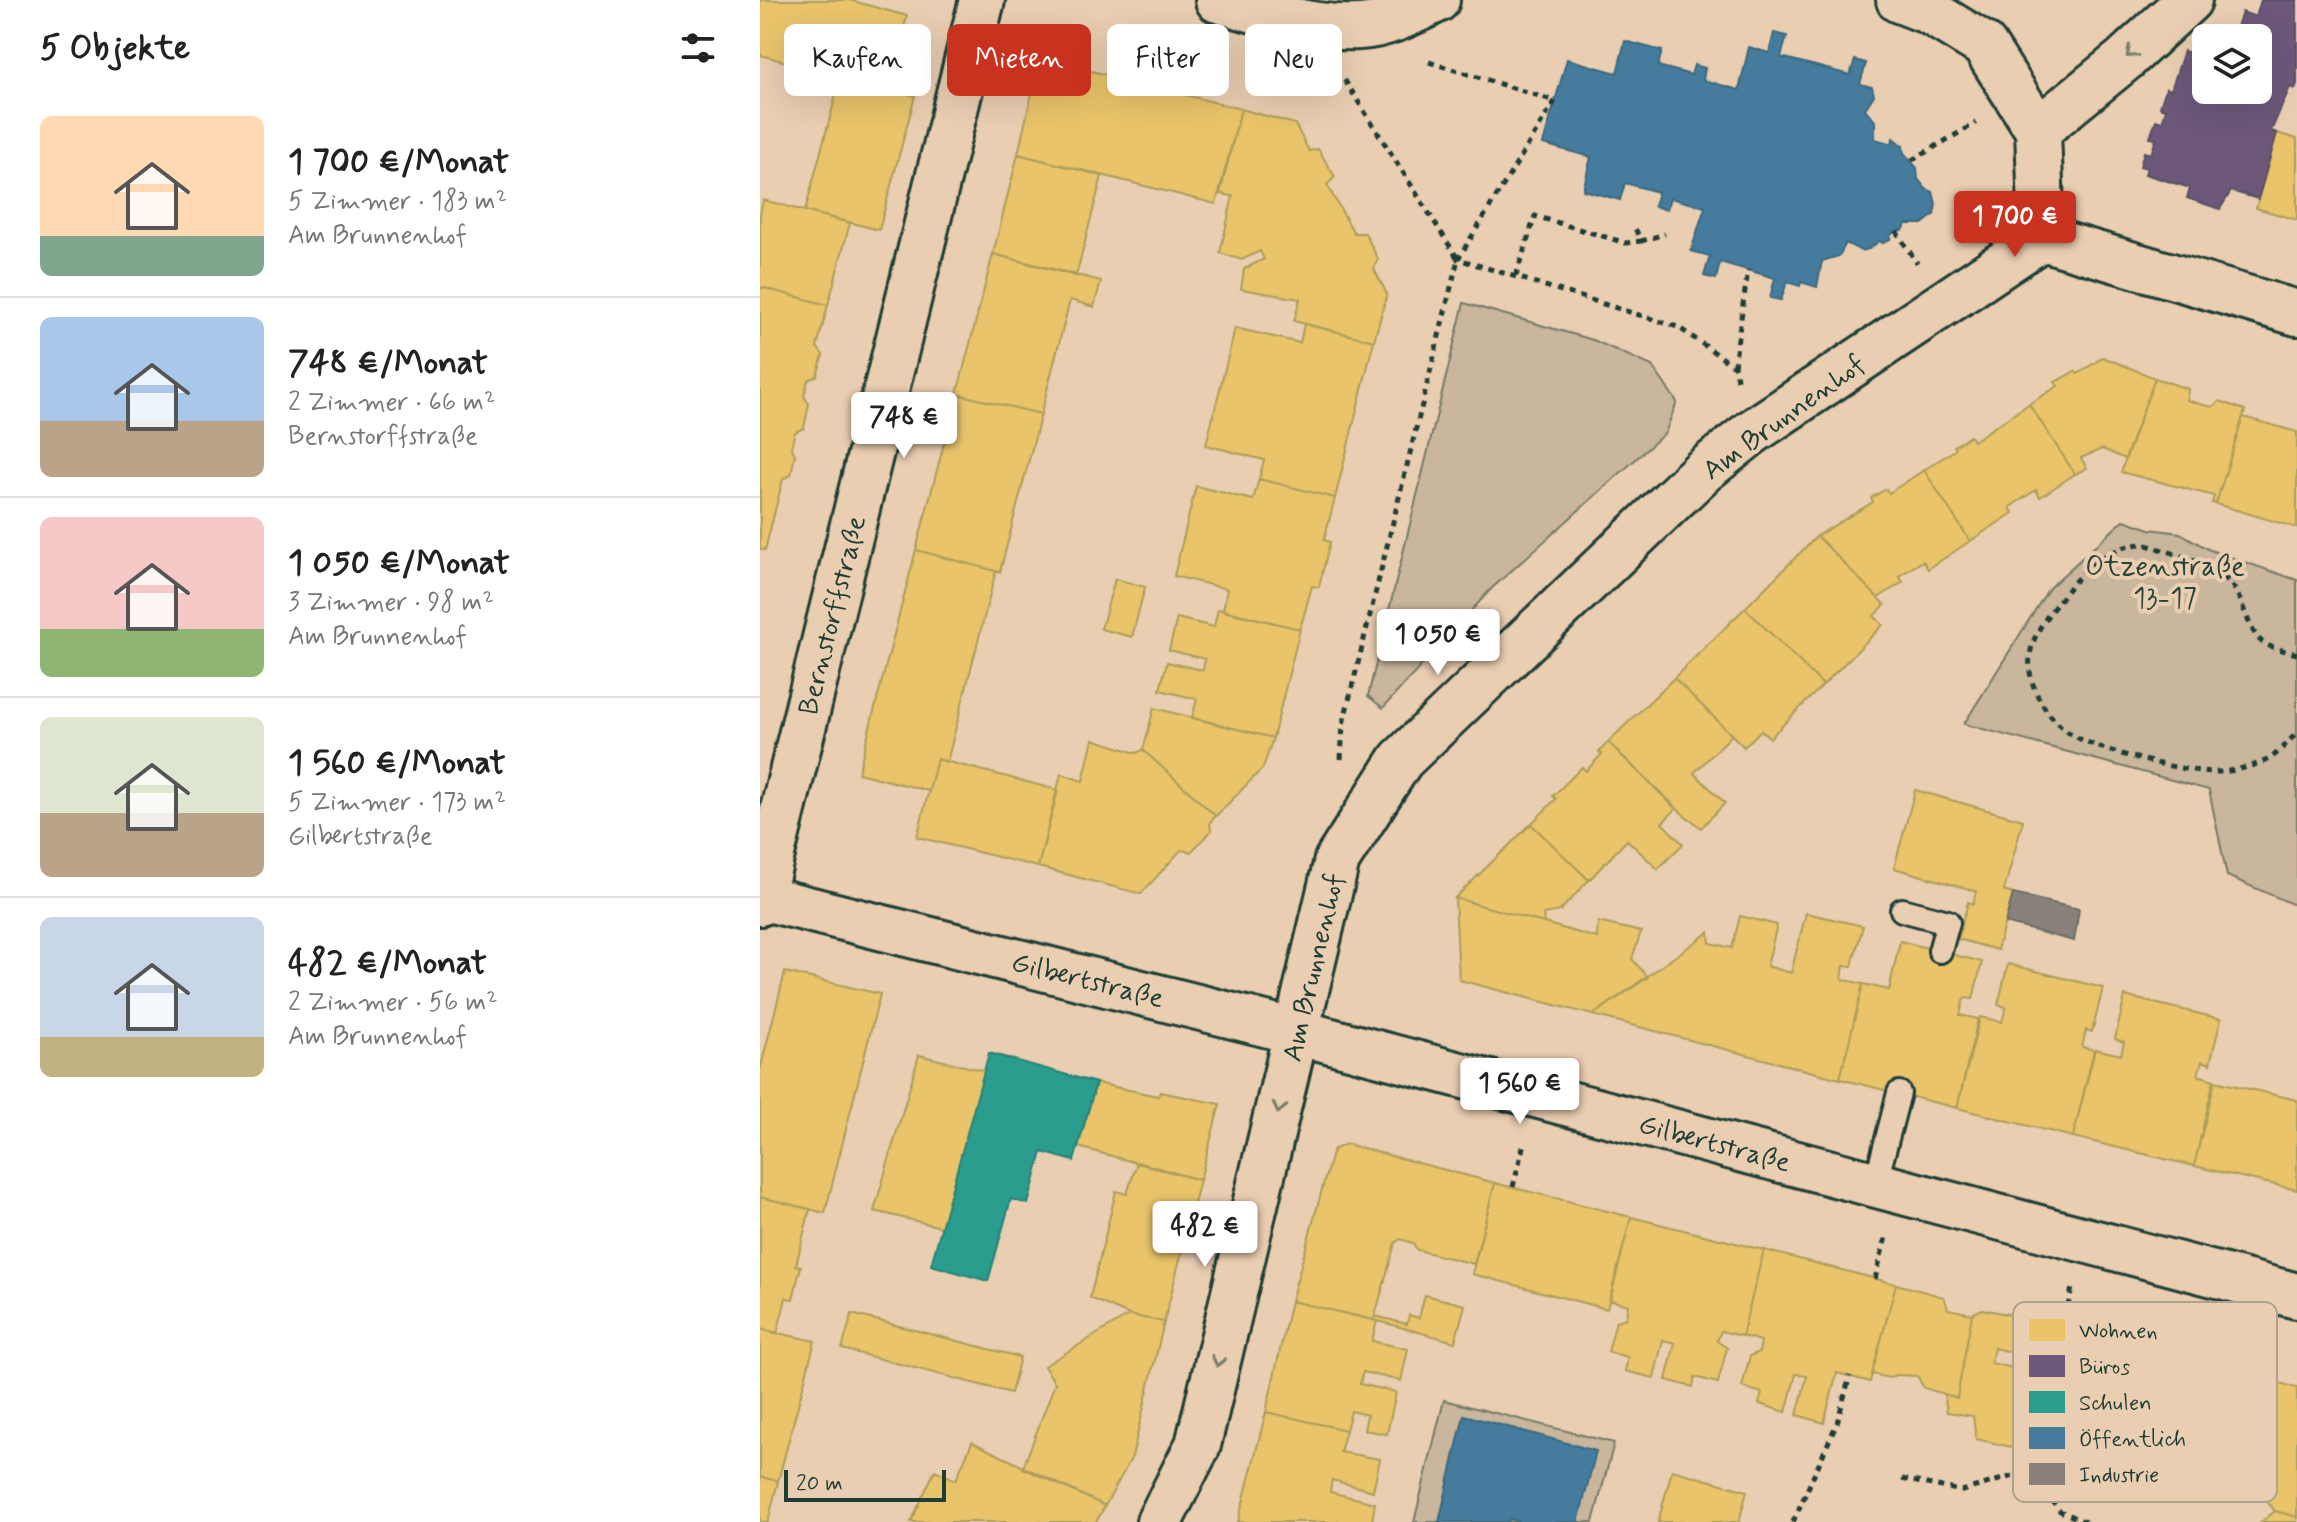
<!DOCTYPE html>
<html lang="de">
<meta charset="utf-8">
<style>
:root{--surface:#fff;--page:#f6f6f6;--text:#222;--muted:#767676;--line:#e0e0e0;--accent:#c8321e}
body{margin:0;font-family:Mynerve,sans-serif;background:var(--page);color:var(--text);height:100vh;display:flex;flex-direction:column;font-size:30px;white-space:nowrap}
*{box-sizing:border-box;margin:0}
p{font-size:26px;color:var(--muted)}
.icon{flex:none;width:44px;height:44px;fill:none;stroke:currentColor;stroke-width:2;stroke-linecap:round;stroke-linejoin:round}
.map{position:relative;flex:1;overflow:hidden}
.side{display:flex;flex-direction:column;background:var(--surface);width:760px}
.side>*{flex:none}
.top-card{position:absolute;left:24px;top:24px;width:760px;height:72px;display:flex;gap:16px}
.buttons{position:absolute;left:1432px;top:24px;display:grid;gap:16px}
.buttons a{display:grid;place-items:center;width:80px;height:80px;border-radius:12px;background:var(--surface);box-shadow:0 8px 32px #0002;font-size:40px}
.scale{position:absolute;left:24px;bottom:20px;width:162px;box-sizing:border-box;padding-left:8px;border:4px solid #1f3d34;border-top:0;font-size:22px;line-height:28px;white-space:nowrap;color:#1f3d34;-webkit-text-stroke:6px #eaceb1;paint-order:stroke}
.price{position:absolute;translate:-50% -68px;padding:0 18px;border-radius:8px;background:#fff;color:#222;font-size:26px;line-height:52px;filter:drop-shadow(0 2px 4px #0008)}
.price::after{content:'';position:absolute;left:50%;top:48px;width:24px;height:18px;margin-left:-12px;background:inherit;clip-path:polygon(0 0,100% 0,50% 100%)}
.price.active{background:var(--accent);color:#fff}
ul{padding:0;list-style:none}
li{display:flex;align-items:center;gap:24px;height:200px;padding:0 40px}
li+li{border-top:2px solid var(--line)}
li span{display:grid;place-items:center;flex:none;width:224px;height:160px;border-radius:12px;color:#555}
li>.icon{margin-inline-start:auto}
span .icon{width:96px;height:96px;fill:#fffc;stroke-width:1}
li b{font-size:34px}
h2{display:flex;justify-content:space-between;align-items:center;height:96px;padding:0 40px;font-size:34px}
.tag{padding:0 28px;border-radius:12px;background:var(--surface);box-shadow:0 8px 32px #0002;font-size:28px;line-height:72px}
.tag.active{background:var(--accent);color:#fff}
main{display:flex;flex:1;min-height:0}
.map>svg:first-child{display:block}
.green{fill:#c9b69c;stroke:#747a68;stroke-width:2}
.homes{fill:#e9c46a;stroke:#ac9c5a;stroke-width:2}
.offices{fill:#6d597a;stroke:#565165;stroke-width:2}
.schools{fill:#2a9d8f;stroke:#278074;stroke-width:2}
.public{fill:#457b9d;stroke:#3a687e;stroke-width:2}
.industry{fill:#8a817c;stroke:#6a6d66;stroke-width:2}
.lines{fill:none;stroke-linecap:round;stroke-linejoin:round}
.service-casing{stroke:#1f3d34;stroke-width:28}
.minor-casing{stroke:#1f3d34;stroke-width:50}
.path{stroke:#1f3d34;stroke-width:5;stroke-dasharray:6 6;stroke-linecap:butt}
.service{stroke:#eaceb1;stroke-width:22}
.minor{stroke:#eaceb1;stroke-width:44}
.oneway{stroke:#7a7e6c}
.labels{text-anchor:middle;stroke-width:8;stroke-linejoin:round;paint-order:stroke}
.street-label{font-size:28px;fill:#1f3d34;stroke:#eaceb1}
.park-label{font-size:28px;fill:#284339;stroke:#eaceb1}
.key{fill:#eaceb1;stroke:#ada28c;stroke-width:2}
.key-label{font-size:22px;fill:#1f3d34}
</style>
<main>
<section class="side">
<h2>5 Objekte<svg class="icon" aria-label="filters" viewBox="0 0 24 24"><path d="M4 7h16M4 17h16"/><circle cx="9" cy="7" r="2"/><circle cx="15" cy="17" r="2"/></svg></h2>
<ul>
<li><span style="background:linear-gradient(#ffd9b3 75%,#7fa58c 0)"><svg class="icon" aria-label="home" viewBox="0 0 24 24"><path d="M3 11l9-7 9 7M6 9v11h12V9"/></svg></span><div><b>1 700 €/Monat</b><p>5 Zimmer · 183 m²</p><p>Am Brunnenhof</p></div></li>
<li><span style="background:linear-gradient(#a9c7e8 65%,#b9a48a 0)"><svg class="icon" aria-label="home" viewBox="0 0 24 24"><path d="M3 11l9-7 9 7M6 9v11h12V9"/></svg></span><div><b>748 €/Monat</b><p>2 Zimmer · 66 m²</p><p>Bernstorffstraße</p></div></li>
<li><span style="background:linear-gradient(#f6c9c9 70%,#8fb573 0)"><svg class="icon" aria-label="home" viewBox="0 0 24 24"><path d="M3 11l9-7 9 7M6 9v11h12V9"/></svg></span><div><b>1 050 €/Monat</b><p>3 Zimmer · 98 m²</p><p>Am Brunnenhof</p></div></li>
<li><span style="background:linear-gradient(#dfe7d0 60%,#b9a48a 0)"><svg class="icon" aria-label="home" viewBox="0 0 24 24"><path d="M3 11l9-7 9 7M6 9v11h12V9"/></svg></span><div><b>1 560 €/Monat</b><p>5 Zimmer · 173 m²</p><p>Gilbertstraße</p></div></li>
<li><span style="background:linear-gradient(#c9d6e8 75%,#c2b280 0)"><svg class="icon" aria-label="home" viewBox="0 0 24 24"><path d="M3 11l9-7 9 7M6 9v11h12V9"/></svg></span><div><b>482 €/Monat</b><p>2 Zimmer · 56 m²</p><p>Am Brunnenhof</p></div></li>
</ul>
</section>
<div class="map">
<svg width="1537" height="1522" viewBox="0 0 1537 1522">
<rect width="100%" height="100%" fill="#eaceb1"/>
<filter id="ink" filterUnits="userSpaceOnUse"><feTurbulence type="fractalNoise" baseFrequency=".0125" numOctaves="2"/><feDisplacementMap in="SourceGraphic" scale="16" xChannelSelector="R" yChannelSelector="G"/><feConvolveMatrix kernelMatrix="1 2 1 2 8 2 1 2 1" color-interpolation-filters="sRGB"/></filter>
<g filter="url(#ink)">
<path class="green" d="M704,303L833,340L892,366L917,402L905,433L731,589L623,708L608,696Z
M1364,520L1390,529L1420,533L1450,550L1537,580V906L1467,876L1449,790L1204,724L1289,588Z
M684,1400L854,1443L833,1522H654Z"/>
<path class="homes" d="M0,0H89L147,16L128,89L0,55Z
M280,58L481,109L456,204L258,154Z
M81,76L155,96L119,230L45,211Z
M481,109L535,124L549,151L558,149L575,177L567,185L594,233H605L618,259L614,269L627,294L614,341L534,321L540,299L481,289L484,269L504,259L500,251L482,260L460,253L473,196L460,194Z
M1517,133L1537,139V220L1496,208Z
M258,154L342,176L316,276L233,254Z
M3,200L90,223L68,305L0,287V214Z
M233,254L341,281L334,307L310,300L281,414L197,394Z
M0,287L68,305L57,347L63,355L57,376L48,380L44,396L49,404L44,428L35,432L31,447L35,454L31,475L23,479L5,550L0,549Z
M544,324L614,341L575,498L499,479L504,460L446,445L475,328L540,343Z
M1343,357L1395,378L1365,459L1342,449L1321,458L1327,468L1315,474L1269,404L1298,386L1295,382L1315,371L1318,374Z
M1395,378L1428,389L1427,400L1440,404L1452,407L1460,401L1485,410L1456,504L1452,503L1454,496L1361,472Z
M197,394L281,414L240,572L156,550Z
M1269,404L1315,474L1280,497L1276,490L1250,507L1253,513L1210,541L1164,470L1196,449L1194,446L1210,436L1213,441Z
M1483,417L1537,432V528L1456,504Z
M1164,470L1210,541L1168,569L1163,561L1139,576L1143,582L1118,598L1057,536L1113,502L1111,498L1126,489L1129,493Z
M499,479L575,498L564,540L570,542L559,587L552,586L540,629L463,611L467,589L414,576L436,486L493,500Z
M1057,536L1125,605L1114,616L1123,625L1063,685L985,608Z
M156,550L236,571L187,762L177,759L169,791L98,773Z
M355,579L385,587L372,637L341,629Z
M985,608L1063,685L1010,738L1001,730L984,747L914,678Z
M458,609L540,629L513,738L432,718L437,699L400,690L407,662L443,670L445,659L409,650L417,618L454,627Z
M914,678L972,735L934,773L965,803L941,828L929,818L928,819L848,742Z
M394,708L513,738L503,768L456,816L383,750Z
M333,739L376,753L383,750L456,816L450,822L451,831L431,852L421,850L381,894L278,867L301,774L323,781Z
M848,742L916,809L902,823L923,844L898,869L867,840L829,880L771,824L796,799L793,796L822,767L826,771L842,754L839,752Z
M177,759L298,790L278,867L157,837Z
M1155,790L1263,820L1244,891L1253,894L1237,950L1198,939L1208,902L1213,904L1216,891L1134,868Z
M771,824L829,880L800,911L783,914L784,923L695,898Z
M695,898L837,938L838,922L881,932L872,959L888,977L833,1015L699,980Z
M1046,913L1103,926L1092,966H1084L1082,979L1103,984L1080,1079L833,1015L949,932L950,943L972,948L980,916L1017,925L1007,966L1031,973Z
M1140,941L1222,962L1213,999L1204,998L1200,1015L1218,1019L1197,1108L1080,1079L1103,984L1129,990Z
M1248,964L1343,988L1332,1032L1326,1030L1322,1047L1334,1050L1313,1137L1197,1108L1220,1017L1242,1022L1246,1007L1238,1005Z
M25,972L120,994L65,1213L0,1197V1070Z
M1365,996L1461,1019L1450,1064L1442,1061L1438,1075L1454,1080L1434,1166L1313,1137L1335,1049L1361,1055L1364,1042L1355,1039Z
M159,1055L225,1071L181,1227L114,1211Z
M1455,1081L1537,1100V1190L1434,1166Z
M336,1083L398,1096L400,1092L460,1104L440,1180L318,1147Z
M586,1144L735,1183L714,1264L657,1250L653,1243L640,1239L635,1243L614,1320L531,1301L573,1150Z
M377,1162L440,1180L404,1322L369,1315L330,1298L356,1191L367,1194Z
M735,1183L871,1217L847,1309L712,1274Z
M0,1197L50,1209L36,1265L41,1266L33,1299L26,1298L17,1334L0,1329Z
M871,1217L1004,1250L982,1336L961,1331L957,1341L967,1348L958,1383L935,1377L933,1387L906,1380L915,1343L903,1340L894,1378L865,1371L868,1357L848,1352L856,1321L866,1318L868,1305L850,1300Z
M1004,1250L1136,1284L1110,1382L1077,1373L1064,1423L1037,1415L1047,1376L1036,1374L1026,1412L999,1404L1002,1393L982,1387L990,1356L999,1352L1001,1341L982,1336Z
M1136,1284L1184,1297L1188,1309L1212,1314L1197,1398L1164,1388L1157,1376L1137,1375L1129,1378L1112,1374Z
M665,1295L705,1305L695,1342L614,1320L615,1316L647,1324L649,1315L659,1318Z
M531,1301L617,1321L612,1341L648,1349L641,1381L603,1372L600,1384L636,1392L627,1434L604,1430L607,1415L591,1411L586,1430L506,1412Z
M1222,1309L1272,1319L1279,1332L1273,1357L1234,1348L1231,1363L1297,1378L1281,1444L1271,1442L1269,1451L1216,1439L1213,1416L1187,1412L1184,1394L1197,1398L1212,1314Z
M92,1314L260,1357L251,1393L82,1349Z
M369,1315L404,1322L372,1457L345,1506L263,1468L295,1383L284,1366Z
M0,1329L55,1341L18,1481L0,1477Z
M1469,1371L1476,1373L1480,1383L1504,1388L1513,1381L1537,1388V1517L1515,1511L1489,1481L1445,1470Z
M506,1412L586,1430L580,1452L620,1459L613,1491L572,1480L570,1492L615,1503L612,1522H478Z
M212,1442L345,1506L336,1522H151L175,1470L196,1480Z
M912,1470L987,1491L979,1522H898Z
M0,1477L18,1481L8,1522H0Z
M1515,1511L1537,1517V1522H1501Z"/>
<path class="offices" d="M1501,0H1537V84L1535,89L1530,87L1511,131L1517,133L1498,199L1471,191L1460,209L1427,198L1430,188L1385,174L1387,168L1380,166L1384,152L1391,154L1396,139L1390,138L1396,120L1402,122L1406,109L1400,107L1406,88L1411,90L1424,51L1446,58V90H1498V38H1473L1482,12L1496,17Z"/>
<path class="schools" d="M229,1053L336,1083L314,1161L282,1152L268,1204L251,1199L228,1281L171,1265Z"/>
<path class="public" d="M1014,33L1027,36L1021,57L1090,75L1095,60L1106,63L1100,84L1112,87L1114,95L1105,109L1115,121V139L1132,144L1133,138L1143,146L1144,153L1157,168L1158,179L1166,189L1173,192L1176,204L1174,215L1162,224H1146L1144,229L1131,234L1130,239L1123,243L1119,241L1109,249L1101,251L1086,243L1079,256L1062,261L1057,287L1041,282L1040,286L1027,282L1021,300L1010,298L1015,278L960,262L956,279L944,276L950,256L931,251L945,207L910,198L907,210L894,206L898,192L865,183L860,200L823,190L831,157L783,144L807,59L857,73L865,41L902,51L898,66L931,75L934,65L945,68L943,80L979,90L989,47L1009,53Z
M704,1415L836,1451L818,1522H760L750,1519L748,1522H679Z"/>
<path class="industry" d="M1253,894L1319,909L1314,941L1245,923Z"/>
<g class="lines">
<g class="service-casing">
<path id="service" d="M1142,910L1188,922L1180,951
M1115,1185L1139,1093"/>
</g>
<g class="minor-casing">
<path id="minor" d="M458,0C503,12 551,30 600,27C626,26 654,11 677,0
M1139,0L1170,12L1224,45L1278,130L1282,238L1537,313
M1278,130L1365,59L1429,0
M0,897L537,1032L1537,1296
M0,903L222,0
M399,1522L438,1445L577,860L641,760L943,471L992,432L1282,238"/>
</g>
<path class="path" d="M669,62L795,101L698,259L918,327L974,366L978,383
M1152,160L1216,123
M1136,231L1157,263
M881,241L905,234
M756,276L775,216L866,243L881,241L874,226
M974,366L988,270
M1537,654C1527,651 1510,648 1502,642C1487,630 1484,598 1469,582C1448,560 1412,554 1384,544C1355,544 1326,567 1308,589C1294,608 1272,631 1270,657C1266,686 1288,719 1311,734C1337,751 1427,773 1458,772C1471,772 1493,766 1505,761C1517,756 1528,741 1537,733
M581,759L583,724L698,259L582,76
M753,1187L764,1143
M1115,1279L1126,1237
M1292,1377L1312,1288
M1270,1471L1300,1511L1326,1522
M1142,1479L1202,1491L1270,1471L1276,1443
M1033,1522L1077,1423L1090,1376"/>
<use href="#service" class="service"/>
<use href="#minor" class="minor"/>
</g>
<defs><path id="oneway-chevron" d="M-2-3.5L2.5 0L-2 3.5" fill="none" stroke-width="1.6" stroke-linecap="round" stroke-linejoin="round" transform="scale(2)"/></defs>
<g class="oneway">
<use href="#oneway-chevron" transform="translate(1371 53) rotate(138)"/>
<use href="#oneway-chevron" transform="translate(519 1108) rotate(103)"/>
<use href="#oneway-chevron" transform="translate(458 1361) rotate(103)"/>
</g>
</g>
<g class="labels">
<g class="street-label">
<text transform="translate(1023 416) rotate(-36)" y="10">Am Brunnenhof</text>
<text transform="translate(71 615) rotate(-76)" y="10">Bernstorffstraße</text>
<text transform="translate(552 967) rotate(-77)" y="10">Am Brunnenhof</text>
<text transform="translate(328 979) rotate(14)" y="10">Gilbertstraße</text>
<text transform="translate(955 1142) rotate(15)" y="10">Gilbertstraße</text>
</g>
<g class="park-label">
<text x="1405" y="575">Otzenstraße<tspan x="1405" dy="32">13-17</tspan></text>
</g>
</g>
<rect x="1253" y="1302" width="264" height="200" rx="12" class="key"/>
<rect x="1269" y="1319" width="36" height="22" fill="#e9c46a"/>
<rect x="1269" y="1355" width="36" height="22" fill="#6d597a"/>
<rect x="1269" y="1391" width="36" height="22" fill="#2a9d8f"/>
<rect x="1269" y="1427" width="36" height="22" fill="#457b9d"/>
<rect x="1269" y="1463" width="36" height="22" fill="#8a817c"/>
<g class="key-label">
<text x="1319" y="1338">Wohnen</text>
<text x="1319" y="1374">Büros</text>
<text x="1319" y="1410">Schulen</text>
<text x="1319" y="1446">Öffentlich</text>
<text x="1319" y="1482">Industrie</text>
</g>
</svg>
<div class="buttons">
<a><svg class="icon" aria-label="layers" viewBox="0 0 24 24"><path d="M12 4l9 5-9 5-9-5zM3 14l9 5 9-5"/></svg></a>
</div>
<div class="scale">20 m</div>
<b class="price active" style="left:1255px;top:259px">1 700 €</b>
<b class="price" style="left:144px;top:460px">748 €</b>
<b class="price" style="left:678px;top:677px">1 050 €</b>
<b class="price" style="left:760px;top:1126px">1 560 €</b>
<b class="price" style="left:445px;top:1269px">482 €</b>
<div class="top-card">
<a class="tag">Kaufen</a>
<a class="tag active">Mieten</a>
<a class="tag">Filter</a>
<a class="tag">Neu</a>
</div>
</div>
</main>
